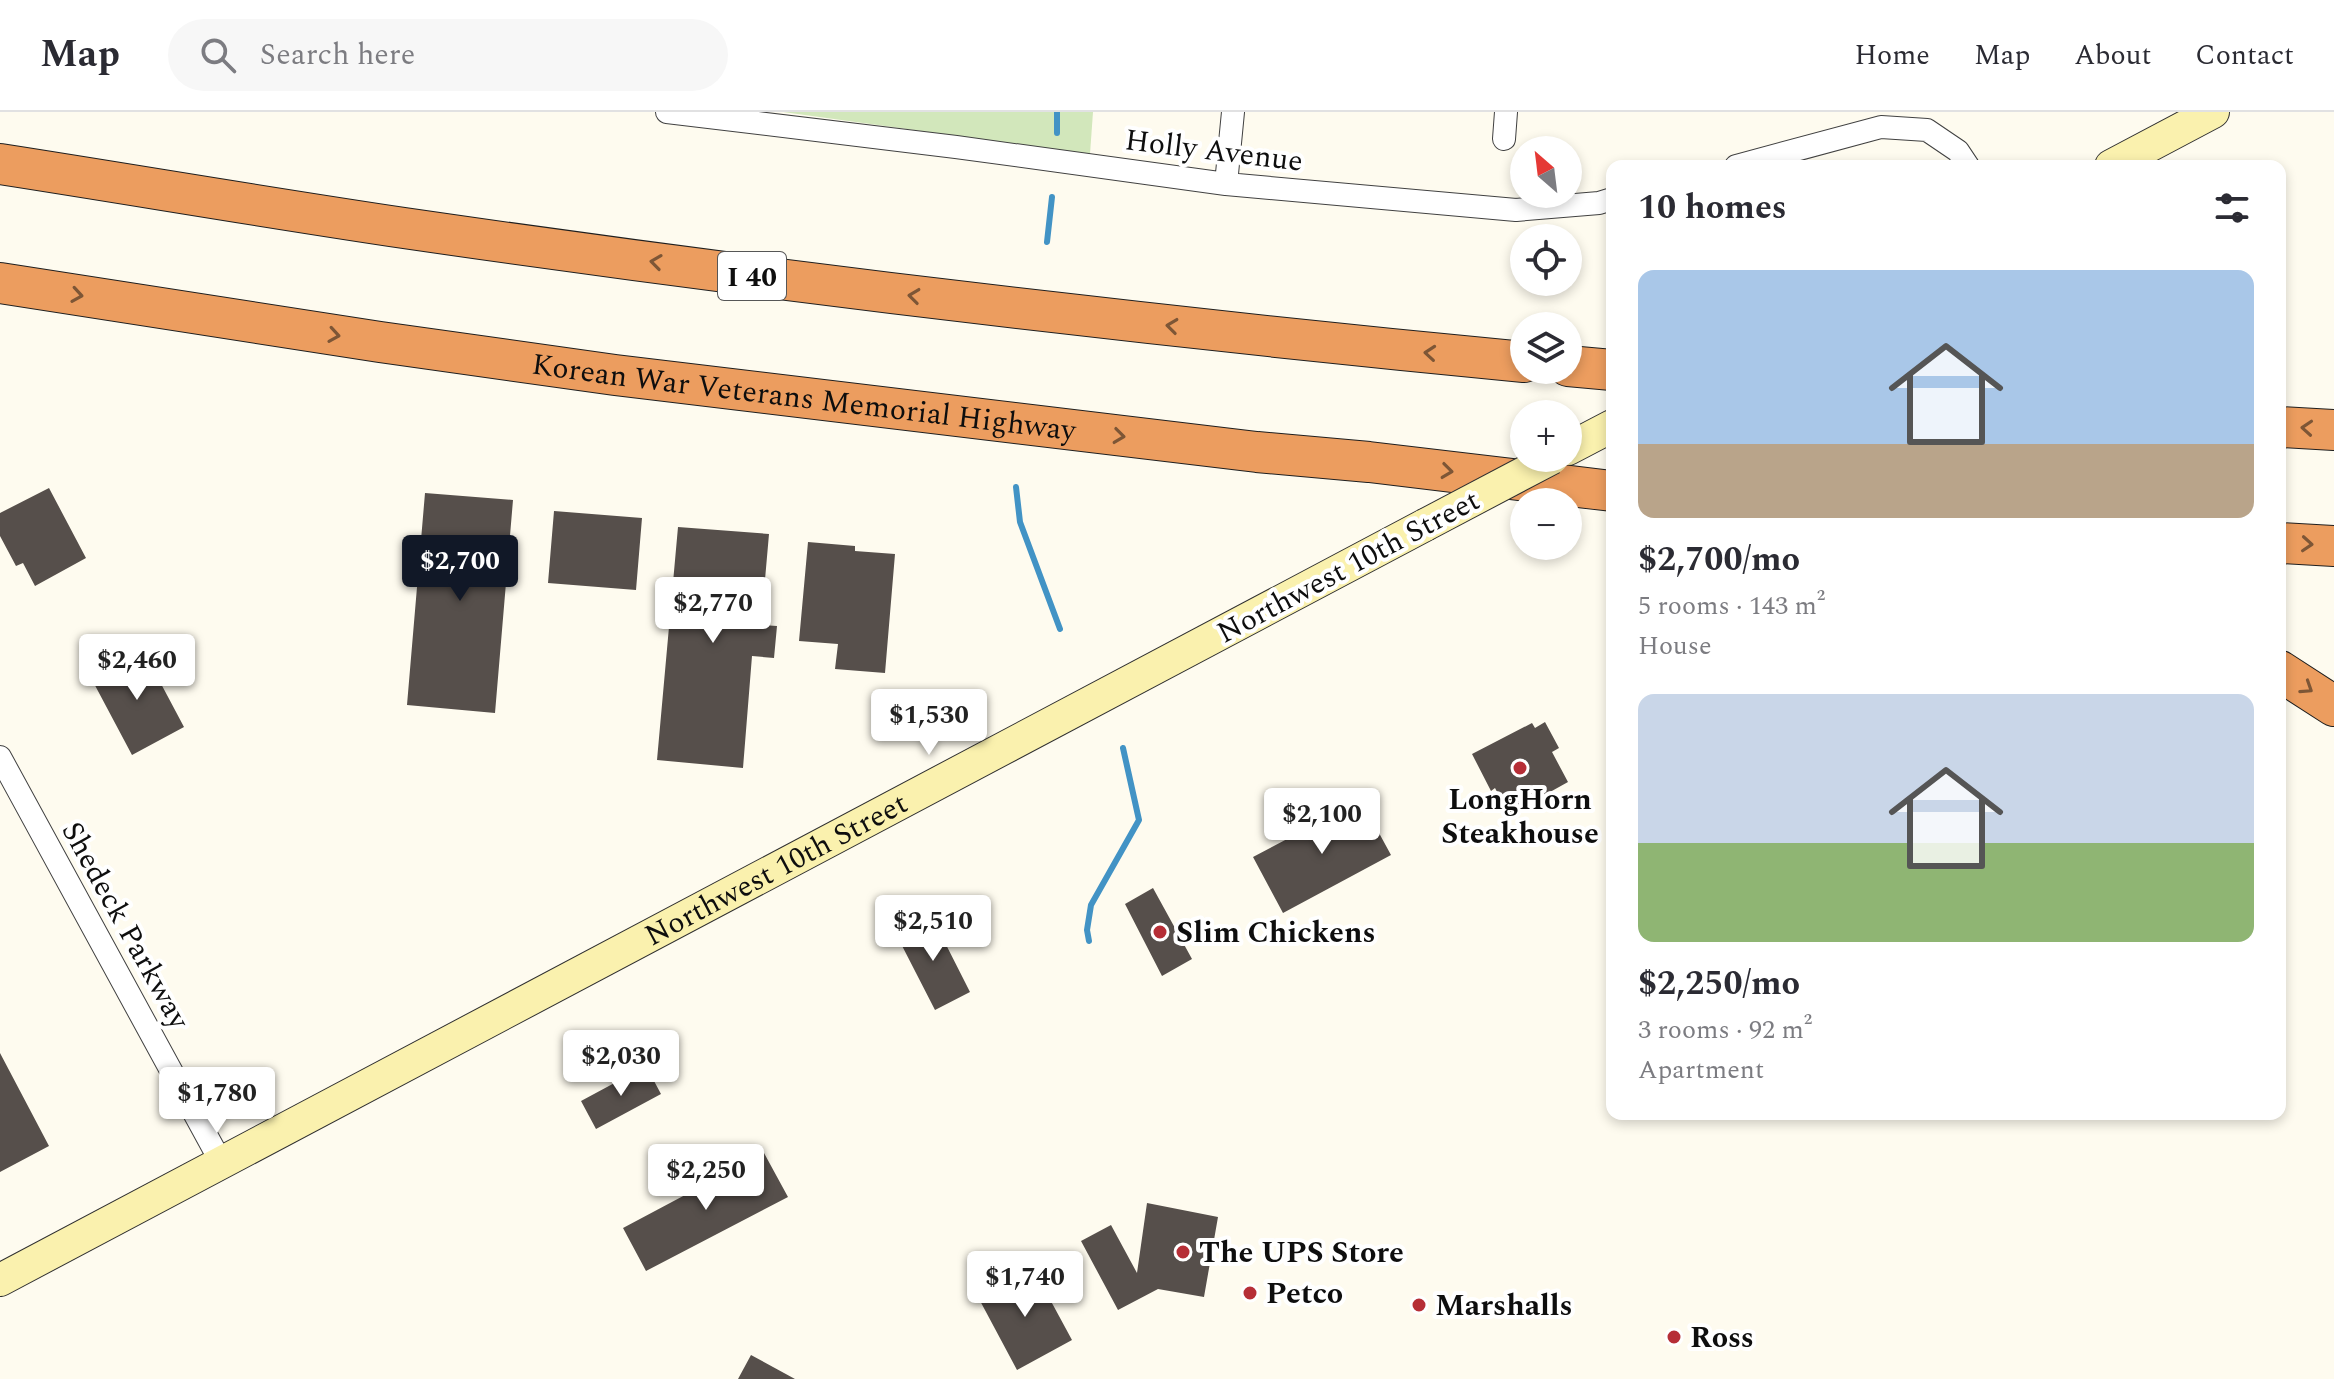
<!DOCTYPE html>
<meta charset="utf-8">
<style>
:root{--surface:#fff;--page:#f7f7f7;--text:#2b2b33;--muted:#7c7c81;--line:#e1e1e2;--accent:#111827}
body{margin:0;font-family:Spectral,serif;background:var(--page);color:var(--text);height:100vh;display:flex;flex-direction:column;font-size:30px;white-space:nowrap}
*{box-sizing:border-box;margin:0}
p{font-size:26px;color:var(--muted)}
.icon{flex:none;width:44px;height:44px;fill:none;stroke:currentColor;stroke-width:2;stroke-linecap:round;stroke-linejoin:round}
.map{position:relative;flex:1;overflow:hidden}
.details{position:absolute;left:1606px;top:48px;width:680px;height:960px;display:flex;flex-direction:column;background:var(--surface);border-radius:16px;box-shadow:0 4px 12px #0003}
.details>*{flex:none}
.needle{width:52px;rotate:332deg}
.tools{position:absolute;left:1510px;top:24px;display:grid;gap:16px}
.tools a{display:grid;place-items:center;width:72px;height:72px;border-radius:50%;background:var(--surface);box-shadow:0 4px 12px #0003;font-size:40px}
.price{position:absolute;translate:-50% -68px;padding:0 18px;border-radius:8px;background:#fff;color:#222;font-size:26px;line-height:52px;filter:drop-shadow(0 2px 4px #0008)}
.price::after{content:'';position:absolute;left:50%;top:48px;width:24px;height:18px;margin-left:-12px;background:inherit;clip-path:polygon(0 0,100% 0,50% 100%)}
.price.active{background:var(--accent);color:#fff}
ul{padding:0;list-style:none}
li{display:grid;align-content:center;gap:16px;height:424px;padding:0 32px}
li span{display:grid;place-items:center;height:248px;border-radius:16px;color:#555}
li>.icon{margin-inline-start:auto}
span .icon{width:144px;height:144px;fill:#fffc;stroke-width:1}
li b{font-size:34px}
h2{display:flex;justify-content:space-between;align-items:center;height:96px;padding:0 32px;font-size:34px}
header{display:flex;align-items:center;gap:48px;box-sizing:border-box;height:112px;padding:0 40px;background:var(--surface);border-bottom:2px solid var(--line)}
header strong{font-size:38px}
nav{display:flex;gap:44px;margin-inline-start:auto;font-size:28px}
.search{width:560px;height:72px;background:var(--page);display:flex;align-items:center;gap:20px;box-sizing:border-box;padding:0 28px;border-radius:44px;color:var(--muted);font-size:30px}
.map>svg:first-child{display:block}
.green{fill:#d2e7bb}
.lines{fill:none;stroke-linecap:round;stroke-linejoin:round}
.stream{stroke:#4293c5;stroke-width:6}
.building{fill:#564f4b}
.minor-casing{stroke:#414141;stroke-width:24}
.secondary-casing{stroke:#303030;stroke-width:34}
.motorway-casing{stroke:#1f1f1f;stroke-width:42}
.minor{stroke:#fff;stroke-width:22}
.secondary{stroke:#faf1ae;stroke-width:32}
.motorway{stroke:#ec9d5f;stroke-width:40}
.secondary-bridge-casing{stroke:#303030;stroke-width:34;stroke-linecap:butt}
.secondary-bridge{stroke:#faf1ae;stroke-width:32}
.oneway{stroke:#7d5636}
.poi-dot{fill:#b62e36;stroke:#fff;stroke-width:3}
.labels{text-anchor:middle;stroke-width:8;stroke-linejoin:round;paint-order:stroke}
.shield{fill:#fff;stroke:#565656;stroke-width:2}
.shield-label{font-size:28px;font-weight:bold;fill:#0e0e0e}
.street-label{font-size:30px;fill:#0e0e0e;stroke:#fff}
.poi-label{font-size:30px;font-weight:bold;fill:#0e0e0e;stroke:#fff;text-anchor:start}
</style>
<header>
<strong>Map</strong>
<div class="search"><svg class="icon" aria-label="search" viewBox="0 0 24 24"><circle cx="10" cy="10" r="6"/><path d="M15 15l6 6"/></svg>Search here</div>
<nav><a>Home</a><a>Map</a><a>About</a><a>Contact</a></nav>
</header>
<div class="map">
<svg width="2334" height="1267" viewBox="0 0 2334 1267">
<rect width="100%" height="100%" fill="#fefbef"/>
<path class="green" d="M783,0H1093L1090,42Z"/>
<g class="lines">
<path class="stream" d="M1057,0V21
M1047,130L1052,85
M1016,375L1020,410L1060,517
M1089,829L1087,818L1091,793L1139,708L1123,636"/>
</g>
<path class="building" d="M49,376L86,446L35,474L23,451L16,454L0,424V401Z
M425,381L513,388L495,601L407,593Z
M554,399L642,406L636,478L548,471Z
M678,415L769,422L761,513L777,514L774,546L752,544L743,656L657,648Z
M808,430L855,434V439L895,442L885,561L835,557L838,532L799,529Z
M142,536L184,615L132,643L90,564Z
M1545,610L1559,636L1552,640L1568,670L1509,703L1495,676L1491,679L1472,642L1532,611L1535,616Z
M1361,688L1391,743L1283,801L1253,745Z
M1153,776L1192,847L1162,864L1125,792Z
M932,805L970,880L935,898L896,822Z
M0,941L49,1034L0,1060Z
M646,954L661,982L596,1017L581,989Z
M764,1041L788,1085L646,1159L623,1116Z
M1147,1091L1218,1105L1204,1185L1158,1177L1118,1198L1081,1129L1111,1113L1137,1161Z
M1033,1156L1072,1228L1017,1258L978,1185Z
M751,1243L795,1267H738Z"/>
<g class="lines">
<g class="minor-casing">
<path id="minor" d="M667,0L956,35L1226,72L1516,98L1599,91L1612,87
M1504,27L1506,0
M1736,54L1881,15L1927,18L1958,39L1968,54
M1226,72L1233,0
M0,645L222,1052"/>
</g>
<g class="secondary-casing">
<g id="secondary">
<path d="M2111,54L2213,0"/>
<path d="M1568,337L1612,314"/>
<path id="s1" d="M0,1168L1425,413"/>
</g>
</g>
<g class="motorway-casing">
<g id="motorway">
<path d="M0,52C135,73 269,96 404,116C776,170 1150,214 1524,250"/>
<path id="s2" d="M0,171L380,230L615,263L1257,340L1369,350L1612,379"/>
<path d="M1568,254L1612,258"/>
<path d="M2280,315L2334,318"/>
<path d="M2280,431L2334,434"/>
<path d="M2280,559L2334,594"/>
</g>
</g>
<use href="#minor" class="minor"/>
<use href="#secondary" class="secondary"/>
<use href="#motorway" class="motorway"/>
<g class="secondary-bridge-casing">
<path id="secondary-bridge" d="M1425,413L1552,346"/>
</g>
<use href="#secondary-bridge" class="secondary-bridge"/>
</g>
<defs><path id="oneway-chevron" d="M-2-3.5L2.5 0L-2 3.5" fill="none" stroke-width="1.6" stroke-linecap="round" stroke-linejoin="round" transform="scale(2)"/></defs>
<g class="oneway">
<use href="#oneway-chevron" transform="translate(656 150) rotate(-172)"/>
<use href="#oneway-chevron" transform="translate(77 183) rotate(9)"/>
<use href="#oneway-chevron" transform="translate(914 184) rotate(-173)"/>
<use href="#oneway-chevron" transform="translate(1172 214) rotate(-173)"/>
<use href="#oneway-chevron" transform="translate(334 223) rotate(9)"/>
<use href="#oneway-chevron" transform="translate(1430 241) rotate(-175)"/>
<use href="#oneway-chevron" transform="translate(2307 316) rotate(-176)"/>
<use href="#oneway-chevron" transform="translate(1119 324) rotate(7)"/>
<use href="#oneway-chevron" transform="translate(1447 359) rotate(7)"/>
<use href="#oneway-chevron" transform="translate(2307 432) rotate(4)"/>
<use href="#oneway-chevron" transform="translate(2307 576) rotate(33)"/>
</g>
<g class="poi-dot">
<circle cx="1520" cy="656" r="8"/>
<circle cx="1160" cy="820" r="8"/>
<circle cx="1183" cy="1140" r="8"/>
<circle cx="1250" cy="1181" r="8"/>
<circle cx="1419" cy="1193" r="8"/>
<circle cx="1674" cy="1225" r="8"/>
</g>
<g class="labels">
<rect class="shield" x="718" y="140" width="68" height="48" rx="6"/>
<g class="shield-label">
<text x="752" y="174">I 40</text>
</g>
<g class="street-label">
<text transform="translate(1214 38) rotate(7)" y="10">Holly Avenue</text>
<text dy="10" stroke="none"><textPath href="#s2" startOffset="812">Korean War Veterans Memorial Highway</textPath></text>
<text transform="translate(1348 454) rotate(-28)" y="10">Northwest 10th Street</text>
<text dy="10" stroke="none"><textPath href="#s1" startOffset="878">Northwest 10th Street</textPath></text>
<text transform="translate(126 813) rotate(61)" y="10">Shedeck Parkway</text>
</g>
<g class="poi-label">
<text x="1520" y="697" text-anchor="middle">LongHorn<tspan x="1520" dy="34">Steakhouse</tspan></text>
<text x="1176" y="830">Slim Chickens</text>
<text x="1199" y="1150">The UPS Store</text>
<text x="1266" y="1191">Petco</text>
<text x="1435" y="1203">Marshalls</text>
<text x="1690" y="1235">Ross</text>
</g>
</g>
</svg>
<div class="tools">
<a><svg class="needle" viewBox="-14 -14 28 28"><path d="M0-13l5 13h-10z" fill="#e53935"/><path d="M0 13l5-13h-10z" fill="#7c7c81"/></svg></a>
<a><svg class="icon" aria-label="locate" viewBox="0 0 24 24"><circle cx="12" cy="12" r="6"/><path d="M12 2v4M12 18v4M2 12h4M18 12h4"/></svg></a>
<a><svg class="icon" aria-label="layers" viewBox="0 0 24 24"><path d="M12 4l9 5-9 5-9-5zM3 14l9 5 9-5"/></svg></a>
<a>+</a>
<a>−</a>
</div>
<b class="price active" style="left:460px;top:491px">$2,700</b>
<b class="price" style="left:713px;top:533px">$2,770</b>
<b class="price" style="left:137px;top:590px">$2,460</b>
<b class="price" style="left:929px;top:645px">$1,530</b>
<b class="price" style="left:1322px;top:744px">$2,100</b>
<b class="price" style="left:933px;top:851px">$2,510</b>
<b class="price" style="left:621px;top:986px">$2,030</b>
<b class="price" style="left:217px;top:1023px">$1,780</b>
<b class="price" style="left:706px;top:1100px">$2,250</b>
<b class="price" style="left:1025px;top:1207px">$1,740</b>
<section class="details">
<h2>10 homes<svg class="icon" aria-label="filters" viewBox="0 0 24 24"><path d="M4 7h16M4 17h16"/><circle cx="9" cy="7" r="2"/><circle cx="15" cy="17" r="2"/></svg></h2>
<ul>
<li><span style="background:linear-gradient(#a9c7e8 70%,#b9a48a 0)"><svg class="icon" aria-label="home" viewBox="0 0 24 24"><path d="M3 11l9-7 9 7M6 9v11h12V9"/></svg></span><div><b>$2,700/mo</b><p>5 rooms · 143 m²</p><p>House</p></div></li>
<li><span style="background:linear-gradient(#c9d6e8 60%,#8fb573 0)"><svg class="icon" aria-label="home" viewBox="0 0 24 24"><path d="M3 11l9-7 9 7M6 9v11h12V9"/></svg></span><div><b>$2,250/mo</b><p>3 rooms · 92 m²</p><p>Apartment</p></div></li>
</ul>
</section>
</div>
